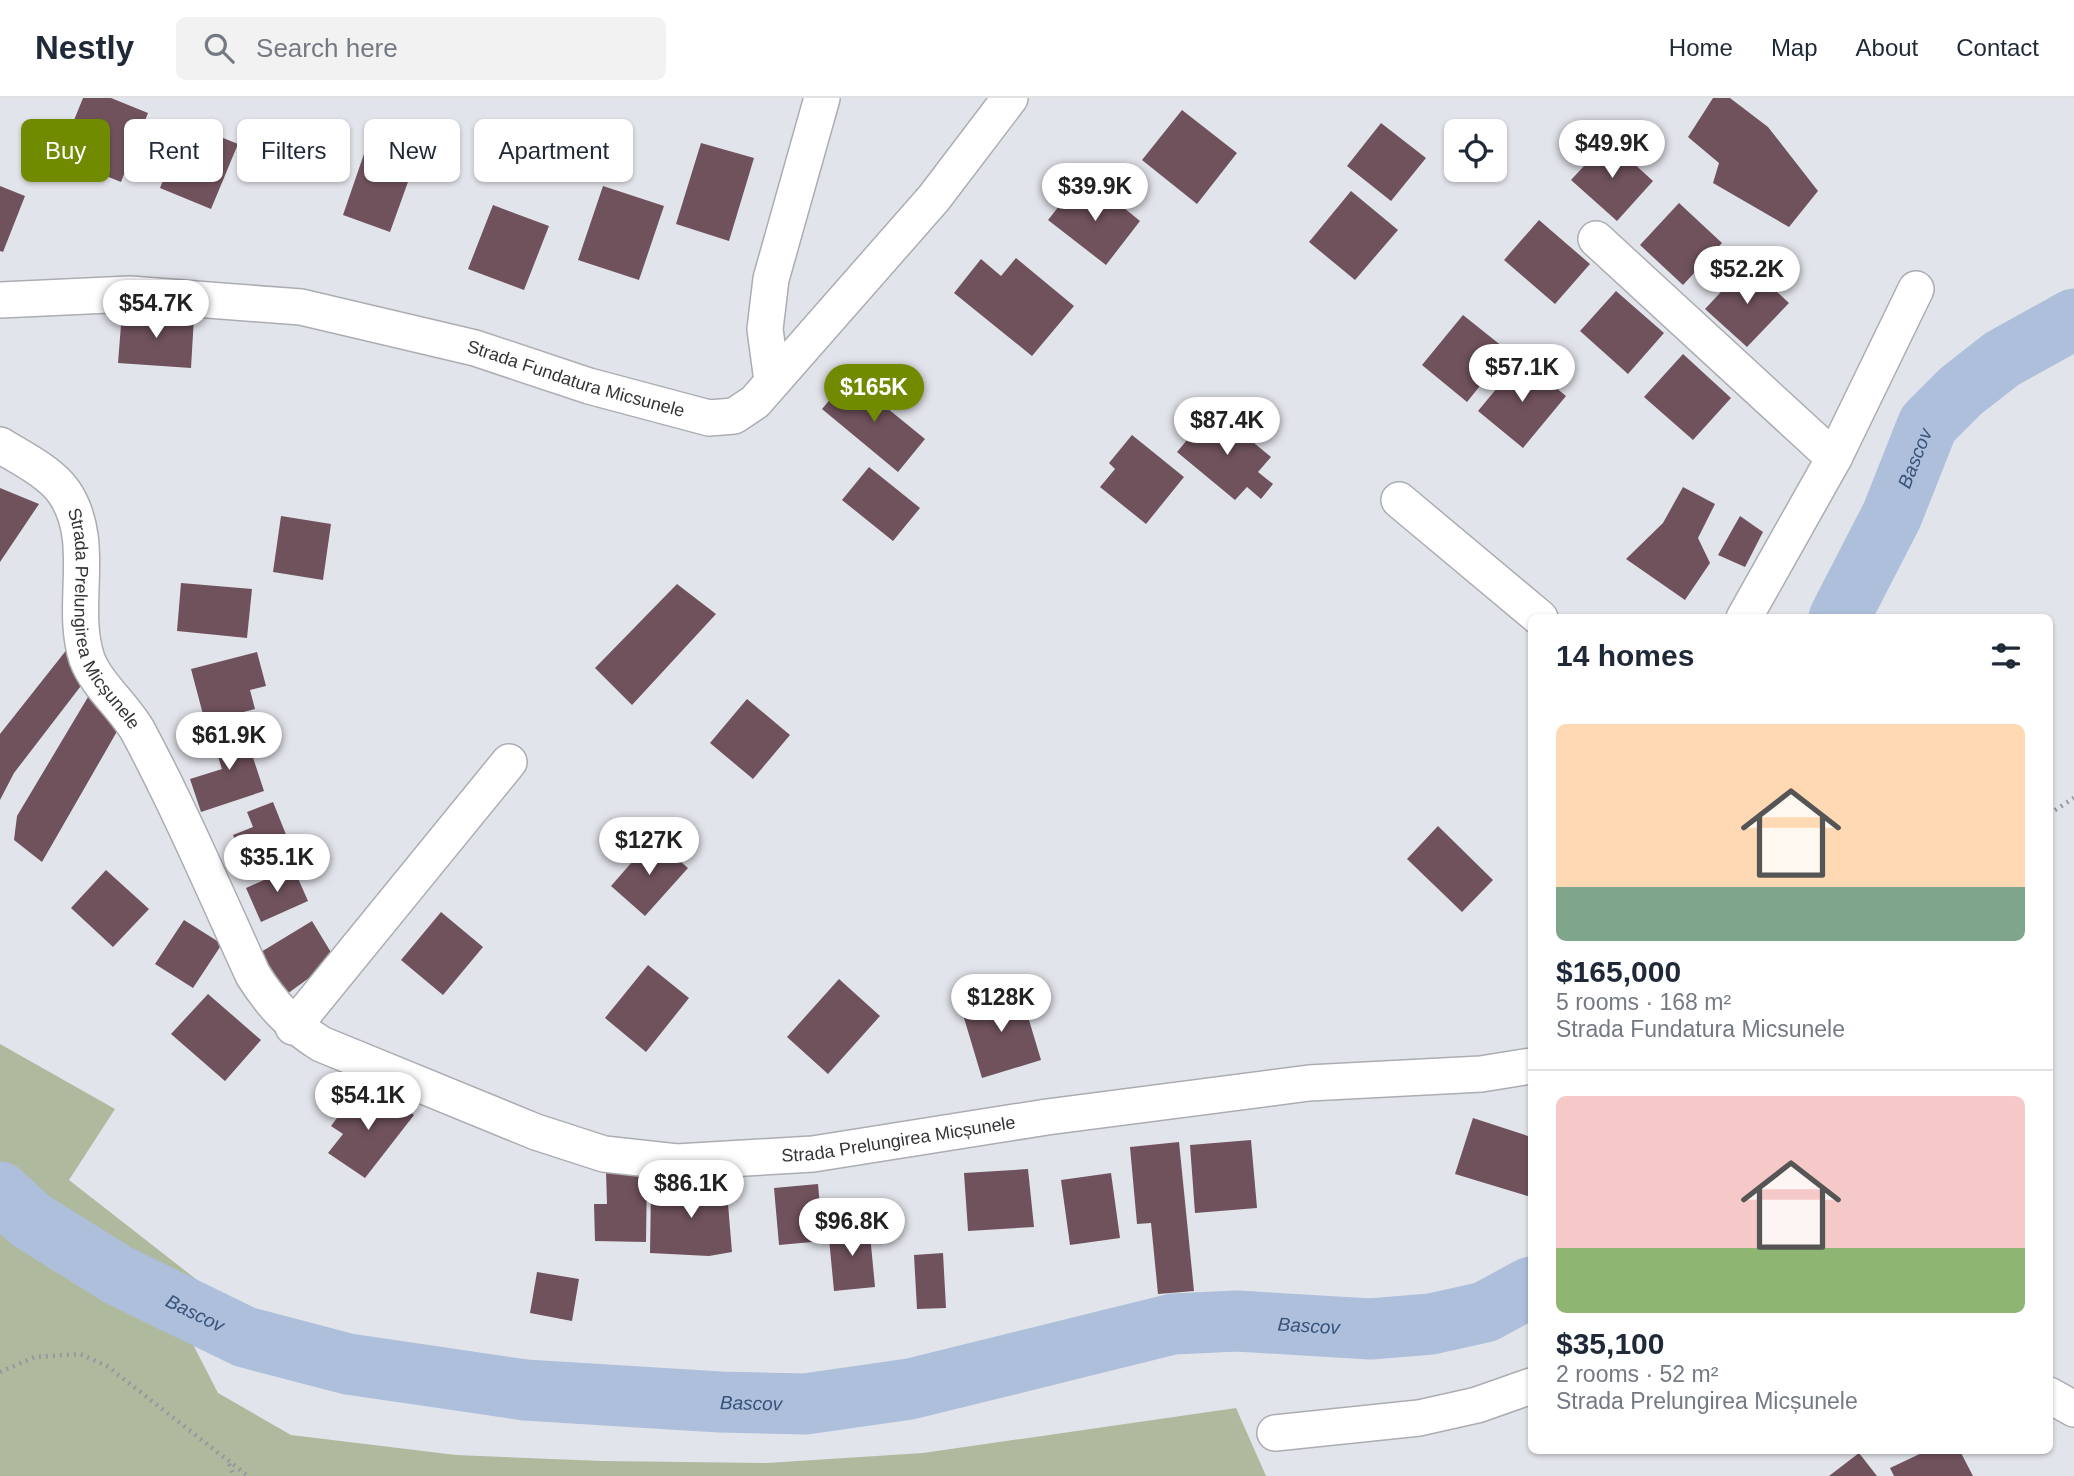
<!DOCTYPE html>
<meta charset="utf-8">
<style>
:root{--surface:#fff;--page:#f2f2f3;--text:#1f2937;--muted:#747a83;--line:#e0e1e3;--accent:#718b00}
body{margin:0;font-family:Arial,sans-serif;background:var(--page);color:var(--text);height:100vh;display:flex;flex-direction:column;font-size:26px;white-space:nowrap}
*{box-sizing:border-box;margin:0}
p{font-size:23px;color:var(--muted)}
.icon{flex:none;width:38px;height:38px;fill:none;stroke:currentColor;stroke-width:2;stroke-linecap:round;stroke-linejoin:round}
.map{position:relative;flex:1;overflow:hidden}
.side{position:absolute;left:1528px;top:516px;width:525px;height:840px;display:flex;flex-direction:column;background:var(--surface);border-radius:10px;box-shadow:0 2px 5px #0004}
.side>*{flex:none}
.hud{position:absolute;left:21px;top:21px;width:665px;height:63px;display:flex;gap:14px}
.controls{position:absolute;left:1444px;top:21px;display:grid;gap:14px}
.controls a{display:grid;place-items:center;width:63px;height:63px;border-radius:10px;background:var(--surface);box-shadow:0 2px 5px #0004;font-size:35px}
.price{position:absolute;translate:-50% -60px;padding:0 16px;border-radius:24px;background:#fff;color:#222;font-size:23px;line-height:46px;filter:drop-shadow(0 2px 4px #0008)}
.price::after{content:'';position:absolute;left:50%;top:42px;width:21px;height:16px;margin-left:-10px;background:inherit;clip-path:polygon(0 0,100% 0,50% 100%)}
.price.active{background:var(--accent);color:#fff}
ul{padding:0;list-style:none}
li{display:grid;align-content:center;gap:14px;height:371px;padding:0 28px}
li+li{border-top:2px solid var(--line)}
li span{display:grid;place-items:center;height:217px;border-radius:10px;color:#555}
li>.icon{margin-inline-start:auto}
span .icon{width:126px;height:126px;fill:#fffc;stroke-width:1}
li b{font-size:30px}
h2{display:flex;justify-content:space-between;align-items:center;height:84px;padding:0 28px;font-size:30px}
.pill{padding:0 24px;border-radius:10px;background:var(--surface);box-shadow:0 2px 5px #0004;font-size:24px;line-height:63px}
.pill.active{background:var(--accent);color:#fff}
header{display:flex;align-items:center;gap:42px;box-sizing:border-box;height:98px;padding:0 35px;background:var(--surface);border-bottom:2px solid var(--line)}
header strong{font-size:33px}
nav{display:flex;gap:38px;margin-inline-start:auto;font-size:24px}
.search{width:490px;height:63px;background:var(--page);display:flex;align-items:center;gap:18px;box-sizing:border-box;padding:0 24px;border-radius:10px;color:var(--muted);font-size:26px}
.map>svg:first-child{display:block}
.green{fill:#afb99e}
.lines{fill:none;stroke-linecap:round;stroke-linejoin:round}
.river{stroke:#adbfdb;stroke-width:61}
.building{fill:#70525d}
.minor-casing{stroke:#abadb3;stroke-width:38}
.path{stroke:#96989d;stroke-width:4.5;stroke-dasharray:2 5;stroke-linecap:butt}
.minor{stroke:#fff;stroke-width:35}
.labels{text-anchor:middle;stroke-width:7;stroke-linejoin:round;paint-order:stroke}
.street-label{font-size:18px;fill:#333437;stroke:#eff1f8}
.water-label{font-size:19px;font-style:italic;fill:#38537b;stroke:#eff1f8}
</style>
<header>
<strong>Nestly</strong>
<div class="search"><svg class="icon" aria-label="search" viewBox="0 0 24 24"><circle cx="10" cy="10" r="6"/><path d="M15 15l6 6"/></svg>Search here</div>
<nav><a>Home</a><a>Map</a><a>About</a><a>Contact</a></nav>
</header>
<div class="map">
<svg width="2074" height="1378" viewBox="0 0 2074 1378">
<rect width="100%" height="100%" fill="#e2e4eb"/>
<path class="green" d="M0,946L115,1011L69,1082L206,1189L183,1227L218,1295L291,1337L456,1357L602,1363L767,1365L923,1355L1236,1310L1266,1378H0Z"/>
<g class="lines">
<g class="river">
<path id="s1" d="M1839,520L1892,417L1928,326L1961,293L2002,261L2074,221"/>
<path id="s2" d="M0,1094L30,1122L118,1177L245,1239L348,1266L525,1292L720,1304L805,1306L910,1291L1173,1226L1237,1223L1370,1231L1431,1226L1485,1214L1531,1189"/>
</g>
</g>
<path class="building" d="M83,0H111L148,15L121,84L59,59Z
M1713,0H1730L1768,29L1818,93L1789,129L1713,85L1719,65L1688,39Z
M1182,12L1237,55L1197,106L1142,62Z
M186,25L238,46L211,111L160,90Z
M1381,25L1426,60L1391,103L1347,68Z
M1608,42L1653,83L1617,123L1571,82Z
M701,45L754,60L729,143L676,126Z
M365,53L413,70L390,134L343,117Z
M0,88L25,98L3,154L0,153Z
M603,88L664,108L639,182L578,162Z
M1074,89L1093,104L1102,92L1140,123L1106,167L1048,122Z
M1351,93L1398,132L1355,182L1309,144Z
M1679,105L1722,145L1683,187L1640,147Z
M493,107L549,128L524,192L468,171Z
M1539,122L1590,166L1555,206L1504,162Z
M1016,160L1074,208L1032,258L954,195L981,161L1001,178Z
M1747,166L1789,205L1747,249L1705,211Z
M1616,193L1664,235L1628,276L1580,233Z
M122,214L194,219L191,270L118,265Z
M1463,217L1508,253L1467,304L1422,267Z
M1683,256L1731,300L1693,342L1644,299Z
M1521,261L1566,298L1523,350L1478,313Z
M849,279L925,341L898,374L822,311Z
M1213,311L1271,359L1258,374L1273,386L1261,401L1247,389L1235,402L1177,354Z
M1132,337L1184,379L1146,426L1100,389L1115,371L1109,365Z
M869,369L920,410L893,443L842,402Z
M1683,389L1715,406L1698,440L1710,465L1685,502L1626,461L1663,425Z
M0,390L39,406L0,464Z
M281,418L331,426L323,482L273,474Z
M1740,418L1763,434L1745,469L1718,457Z
M181,485L252,491L247,540L177,533Z
M677,486L716,516L632,607L595,570Z
M68,550L87,580L14,675L0,702V636Z
M257,554L266,588L250,592L255,611L205,624L191,571Z
M94,589L123,623L42,764L14,742L17,718Z
M747,601L790,637L753,681L710,645Z
M242,626L264,693L201,714L190,681L222,671L211,636Z
M273,704L291,749L246,767L233,737L253,729L247,714Z
M1438,728L1493,782L1462,814L1407,761Z
M653,740L688,770L645,818L611,788Z
M293,769L308,803L261,824L246,790Z
M106,772L149,811L113,849L71,810Z
M441,814L483,849L443,897L401,862Z
M184,822L222,846L193,890L155,866Z
M312,823L335,861L287,896L261,854Z
M648,867L689,900L646,954L605,920Z
M839,881L880,918L828,976L787,939Z
M1020,892L1041,962L982,980L961,910Z
M208,896L261,942L225,983L171,936Z
M375,991L414,1017L365,1080L328,1055L343,1036L331,1028L352,1000L364,1008Z
M1473,1020L1531,1039V1099L1455,1076Z
M1251,1042L1257,1110L1195,1115L1190,1047Z
M1179,1044L1194,1193L1158,1196L1151,1125L1137,1126L1130,1049Z
M1028,1071L1034,1129L968,1133L964,1075Z
M606,1073L647,1075L646,1144L595,1143L594,1106H607Z
M1111,1075L1120,1140L1070,1147L1061,1082Z
M726,1082L732,1154L709,1158L650,1155L651,1091Z
M818,1086L823,1143L779,1147L774,1090Z
M869,1126L875,1189L834,1193L828,1130Z
M943,1155L946,1210L917,1211L914,1157Z
M537,1174L579,1181L572,1223L530,1215Z
M1926,1353H1960L1973,1378H1894L1890,1370Z
M1859,1355L1877,1378H1829Z"/>
<g class="lines">
<g class="minor-casing">
<g id="minor">
<path d="M1596,141L1834,360"/>
<path id="s3" d="M0,202L130,196L301,209L475,250L589,288L709,320L734,318L755,304L934,100L1010,0"/>
<path d="M772,283L765,231L771,181L822,0"/>
<path id="s4" d="M0,347C21,360 50,374 64,394C98,444 69,507 87,561C97,588 126,610 139,635C181,714 216,796 253,877C272,907 291,927 321,946L536,1034L604,1056L677,1064L813,1056L1047,1019L1309,985L1481,976L1531,968"/>
<path d="M1399,402L1540,520"/>
<path d="M1744,520L1834,360L1916,191"/>
<path d="M293,929L509,664"/>
<path d="M2049,1297L2074,1311"/>
<path d="M1275,1335L1419,1320L1477,1307L1531,1288"/>
</g>
</g>
<path class="path" d="M2049,716L2074,700
M0,1274L35,1259L80,1256L107,1268L248,1378
M229,1366L234,1378"/>
<use href="#minor" class="minor"/>
</g>
<g class="labels">
<g class="street-label">
<text dy="6" stroke="none"><textPath href="#s3" startOffset="586">Strada Fundatura Micsunele</textPath></text>
<text dy="6" stroke="none"><textPath href="#s4" startOffset="217">Strada Prelungirea Micșunele</textPath></text>
<text dy="6" stroke="none"><textPath href="#s4" startOffset="1307">Strada Prelungirea Micșunele</textPath></text>
</g>
<g class="water-label">
<text dy="7" stroke="none"><textPath href="#s1" startOffset="177">Bascov</textPath></text>
<text dy="7" stroke="none"><textPath href="#s2" startOffset="231">Bascov</textPath></text>
<text dy="7" stroke="none"><textPath href="#s2" startOffset="1365">Bascov</textPath></text>
<text dy="7" stroke="none"><textPath href="#s2" startOffset="798">Bascov</textPath></text>
</g>
</g>
</svg>
<div class="controls">
<a><svg class="icon" aria-label="locate" viewBox="0 0 24 24"><circle cx="12" cy="12" r="6"/><path d="M12 2v4M12 18v4M2 12h4M18 12h4"/></svg></a>
</div>
<b class="price" style="left:1612px;top:82px">$49.9K</b>
<b class="price" style="left:1095px;top:125px">$39.9K</b>
<b class="price" style="left:1747px;top:208px">$52.2K</b>
<b class="price" style="left:156px;top:242px">$54.7K</b>
<b class="price" style="left:1522px;top:306px">$57.1K</b>
<b class="price active" style="left:874px;top:326px">$165K</b>
<b class="price" style="left:1227px;top:359px">$87.4K</b>
<b class="price" style="left:229px;top:674px">$61.9K</b>
<b class="price" style="left:649px;top:779px">$127K</b>
<b class="price" style="left:277px;top:796px">$35.1K</b>
<b class="price" style="left:1001px;top:936px">$128K</b>
<b class="price" style="left:368px;top:1034px">$54.1K</b>
<b class="price" style="left:691px;top:1122px">$86.1K</b>
<b class="price" style="left:852px;top:1160px">$96.8K</b>
<div class="hud">
<a class="pill active">Buy</a>
<a class="pill">Rent</a>
<a class="pill">Filters</a>
<a class="pill">New</a>
<a class="pill">Apartment</a>
</div>
<section class="side">
<h2>14 homes<svg class="icon" aria-label="filters" viewBox="0 0 24 24"><path d="M4 7h16M4 17h16"/><circle cx="9" cy="7" r="2"/><circle cx="15" cy="17" r="2"/></svg></h2>
<ul>
<li><span style="background:linear-gradient(#ffd9b3 75%,#7fa58c 0)"><svg class="icon" aria-label="home" viewBox="0 0 24 24"><path d="M3 11l9-7 9 7M6 9v11h12V9"/></svg></span><div><b>$165,000</b><p>5 rooms · 168 m²</p><p>Strada Fundatura Micsunele</p></div></li>
<li><span style="background:linear-gradient(#f6c9c9 70%,#8fb573 0)"><svg class="icon" aria-label="home" viewBox="0 0 24 24"><path d="M3 11l9-7 9 7M6 9v11h12V9"/></svg></span><div><b>$35,100</b><p>2 rooms · 52 m²</p><p>Strada Prelungirea Micșunele</p></div></li>
</ul>
</section>
</div>
